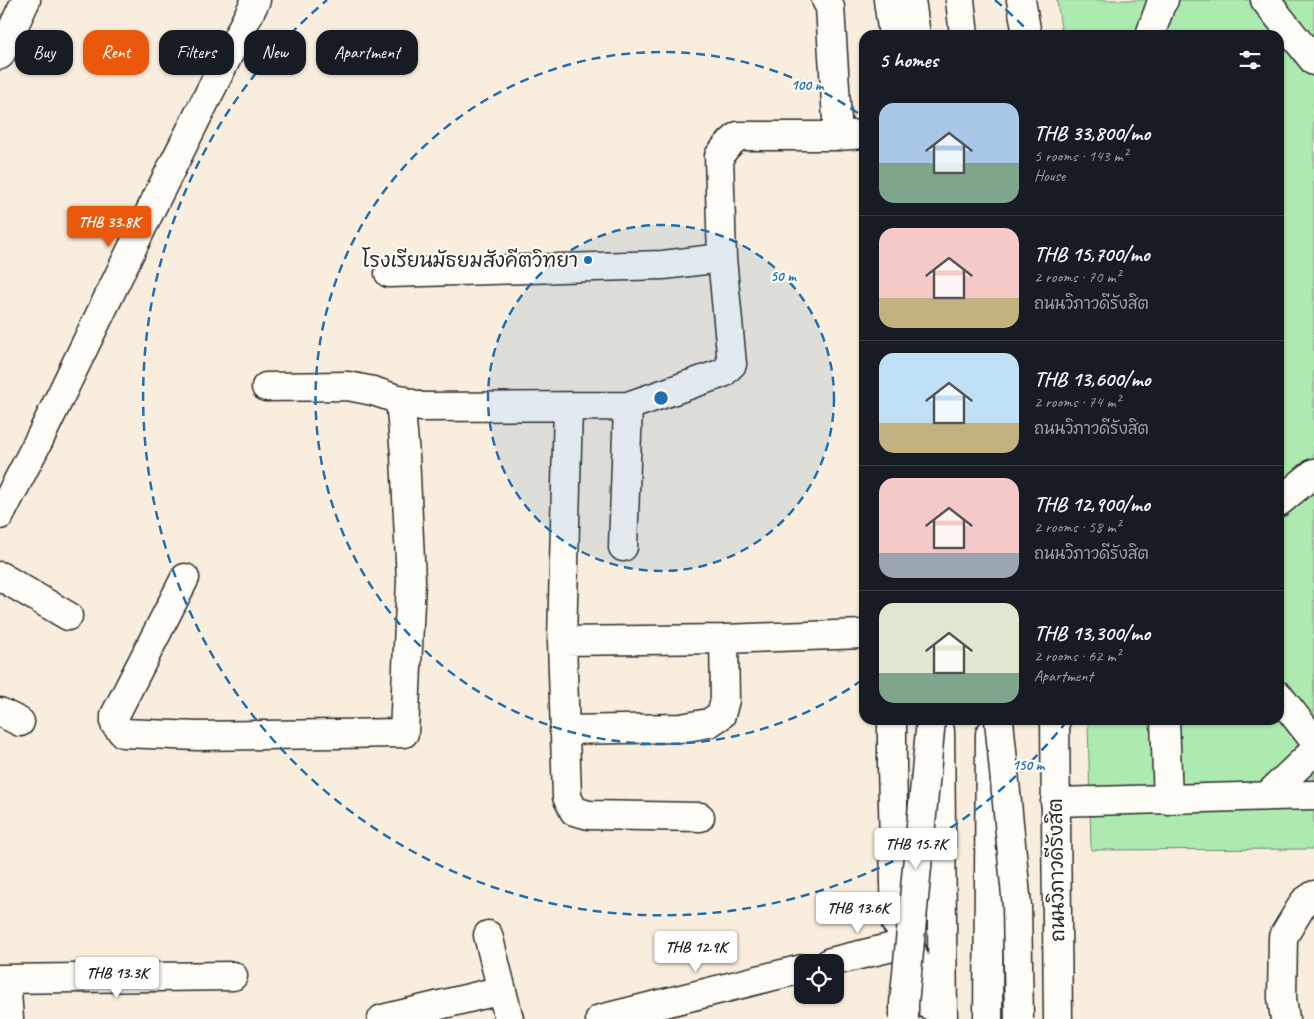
<!DOCTYPE html>
<meta charset="utf-8">
<style>
:root{--surface:#171b24;--page:#20242c;--text:#f1f3f6;--muted:#9ea1a6;--line:#363941;--accent:#ea580c}
body{margin:0;font-family:Caveat,"Playpen Sans Thai",sans-serif;background:var(--page);color:var(--text);height:100vh;display:flex;flex-direction:column;font-size:19px;white-space:nowrap}
*{box-sizing:border-box;margin:0}
p{font-size:16px;color:var(--muted)}
.icon{flex:none;width:28px;height:28px;fill:none;stroke:currentColor;stroke-width:2;stroke-linecap:round;stroke-linejoin:round}
.map{position:relative;flex:1;overflow:hidden}
.sheet{position:absolute;left:859px;top:30px;width:425px;height:695px;display:flex;flex-direction:column;background:var(--surface);border-radius:15px;box-shadow:0 1px 4px #0004}
.sheet>*{flex:none}
.banner{position:absolute;left:15px;top:30px;width:475px;height:45px;display:flex;gap:10px}
.tools{position:absolute;left:794px;top:954px;display:grid;gap:10px}
.tools a{display:grid;place-items:center;width:50px;height:50px;border-radius:10px;background:var(--surface);box-shadow:0 1px 4px #0004;font-size:25px}
.price{position:absolute;translate:-50% -42px;padding:0 11px;border-radius:5px;background:#fff;color:#222;font-size:16px;line-height:32px;filter:drop-shadow(0 1px 2px #0008)}
.price::after{content:'';position:absolute;left:50%;top:30px;width:15px;height:11px;margin-left:-8px;background:inherit;clip-path:polygon(0 0,100% 0,50% 100%)}
.price.current{background:var(--accent);color:#fff}
ul{padding:0;list-style:none}
li{display:flex;align-items:center;gap:15px;height:125px;padding:0 20px}
li+li{border-top:1px solid var(--line)}
li span{display:grid;place-items:center;flex:none;width:140px;height:100px;border-radius:15px;color:#555}
li>.icon{margin-inline-start:auto}
span .icon{width:60px;height:60px;fill:#fffc;stroke-width:1}
li b{font-size:21px}
h2{display:flex;justify-content:space-between;align-items:center;height:60px;padding:0 20px;font-size:21px}
.tag{padding:0 18px;border-radius:15px;background:var(--surface);box-shadow:0 1px 4px #0004;font-size:18px;line-height:45px}
.tag.current{background:var(--accent);color:#fff}
.map>svg:first-child{display:block}
.green{fill:#adeab0;stroke:#6c8a6e}
.lines{fill:none;stroke-linecap:round;stroke-linejoin:round}
.minor-casing{stroke:#2b2b2b;stroke-width:31}
.major-casing{stroke:#2b2b2b;stroke-width:31}
.highway-casing{stroke:#2b2b2b;stroke-width:31}
.minor{stroke:#fdfcf7;stroke-width:28}
.major{stroke:#fdfcf7;stroke-width:28}
.highway{stroke:#fdfcf7;stroke-width:28}
.highway-bridge-casing{stroke:#2b2b2b;stroke-width:31;stroke-linecap:butt}
.highway-bridge{stroke:#fdfcf7;stroke-width:28}
.ring{fill:none;stroke:#1f6fb2;stroke-width:2.5;stroke-dasharray:9 6}
.poi-dot{fill:#1f6fb2;stroke:#fdfcf7;stroke-width:2}
.labels{text-anchor:middle;stroke-width:4.5;stroke-linejoin:round;paint-order:stroke}
.poi-label{font-size:20px;fill:#2b2b2b;stroke:#fdfcf7;text-anchor:end}
.street-label{font-size:20px;fill:#2b2b2b;stroke:#fdfcf7}
.centre{fill:#1f6fb2;stroke:#fdfcf7;stroke-width:2.5}
.ring-label{font-size:15px;text-anchor:middle;font-weight:bold;fill:#1f6fb2;stroke:#fdfcf7;stroke-width:4.5;stroke-linejoin:round;paint-order:stroke}
</style>
<div class="map">
<svg width="1314" height="1019" viewBox="0 0 1314 1019">
<rect width="100%" height="100%" fill="#f9eede"/>
<filter id="ink" filterUnits="userSpaceOnUse"><feTurbulence type="fractalNoise" baseFrequency=".02" numOctaves="2"/><feDisplacementMap in="SourceGraphic" scale="10" xChannelSelector="R" yChannelSelector="G"/><feConvolveMatrix kernelMatrix="1 2 1 2 8 2 1 2 1" color-interpolation-filters="sRGB"/></filter>
<g filter="url(#ink)">
<path class="green" d="M1057,0H1314V849L1091,850L1088,720H1279V35H1062Z"/>
<g class="lines">
<g class="minor-casing">
<path id="minor" d="M826,0L830,7L838,136
M1265,0L1314,61
M1150,35L1161,4L1164,0
M0,55L26,0
M389,273L663,265L722,258L719,156L727,146L738,136H838L864,134
M266,387L348,386L373,391L421,407L628,406L723,373L732,364L722,258
M568,407L562,641L567,797L574,811L589,815L700,817
M1279,502L1314,473
M0,515L40,438L156,199L256,0
M623,547L628,406
M0,576L68,616
M185,578L115,715V724L123,733L198,736L404,733L411,581L405,455L400,399
M562,641L724,639L864,634
M1279,696L1314,740
M0,712L20,722
M1165,720L1168,800
M564,730L681,728L709,723L721,715L725,700L724,639
M1267,796L1314,751
M1055,802L1314,795
M488,935L509,1019
M830,962L897,946
M0,979L233,976
M6,979L9,1019
M382,1019L502,990
M600,1019L802,969
M1285,1019L1282,998L1283,937L1304,902L1314,895"/>
</g>
<g class="major-casing">
<path id="major" d="M1021,0L1027,35
M892,720V766L896,923
M1055,720L1058,1019"/>
</g>
<g class="highway-casing">
<path id="highway" d="M888,0L893,35
M911,0L916,35
M960,0L964,35
M940,731L943,1019
M895,899L930,1006
M988,1019L990,734"/>
</g>
<use href="#minor" class="minor"/>
<use href="#major" class="major"/>
<use href="#highway" class="highway"/>
<g class="highway-bridge-casing">
<path id="highway-bridge" d="M999,720L1017,906L1019,1019
M904,1019V1004L931,720"/>
</g>
<use href="#highway-bridge" class="highway-bridge"/>
</g>
</g>
<circle cx="661" cy="398" r="173" fill="#1f6fb2" fill-opacity=".12"/>
<g class="ring">
<circle cx="661" cy="398" r="173"/>
<path d="M862 680A346 346 0 1 1 862 116"/>
<path d="M1067 721A519 519 0 1 1 327 0M995 0A519 519 0 0 1 1031 34"/>
</g>
<circle class="poi-dot" cx="588" cy="260" r="5"/>
<g class="labels">
<g class="poi-label">
<text x="578" y="267">โรงเรียนมัธยมสังคีตวิทยา</text>
</g>
<g class="street-label">
<text transform="translate(1056 870) rotate(-91)" y="7">ถนนวิภาวดีรังสิต</text>
</g>
</g>
<circle cx="661" cy="398" r="8" class="centre"/>
<g class="ring-label">
<text x="807" y="90">100 m</text>
<text x="783" y="281">50 m</text>
<text x="1028" y="770">150 m</text>
</g>
</svg>
<div class="tools">
<a><svg class="icon" aria-label="locate" viewBox="0 0 24 24"><circle cx="12" cy="12" r="6"/><path d="M12 2v4M12 18v4M2 12h4M18 12h4"/></svg></a>
</div>
<b class="price current" style="left:109px;top:248px">THB 33.8K</b>
<b class="price" style="left:916px;top:870px">THB 15.7K</b>
<b class="price" style="left:858px;top:934px">THB 13.6K</b>
<b class="price" style="left:696px;top:973px">THB 12.9K</b>
<b class="price" style="left:117px;top:999px">THB 13.3K</b>
<div class="banner">
<a class="tag">Buy</a>
<a class="tag current">Rent</a>
<a class="tag">Filters</a>
<a class="tag">New</a>
<a class="tag">Apartment</a>
</div>
<section class="sheet">
<h2>5 homes<svg class="icon" aria-label="filters" viewBox="0 0 24 24"><path d="M4 7h16M4 17h16"/><circle cx="9" cy="7" r="2"/><circle cx="15" cy="17" r="2"/></svg></h2>
<ul>
<li><span style="background:linear-gradient(#a9c7e8 60%,#7fa58c 0)"><svg class="icon" aria-label="home" viewBox="0 0 24 24"><path d="M3 11l9-7 9 7M6 9v11h12V9"/></svg></span><div><b>THB 33,800/mo</b><p>5 rooms · 143 m²</p><p>House</p></div></li>
<li><span style="background:linear-gradient(#f6c9c9 70%,#c2b280 0)"><svg class="icon" aria-label="home" viewBox="0 0 24 24"><path d="M3 11l9-7 9 7M6 9v11h12V9"/></svg></span><div><b>THB 15,700/mo</b><p>2 rooms · 70 m²</p><p>ถนนวิภาวดีรังสิต</p></div></li>
<li><span style="background:linear-gradient(#bfe0f5 70%,#c2b280 0)"><svg class="icon" aria-label="home" viewBox="0 0 24 24"><path d="M3 11l9-7 9 7M6 9v11h12V9"/></svg></span><div><b>THB 13,600/mo</b><p>2 rooms · 74 m²</p><p>ถนนวิภาวดีรังสิต</p></div></li>
<li><span style="background:linear-gradient(#f6c9c9 75%,#9aa5b1 0)"><svg class="icon" aria-label="home" viewBox="0 0 24 24"><path d="M3 11l9-7 9 7M6 9v11h12V9"/></svg></span><div><b>THB 12,900/mo</b><p>2 rooms · 58 m²</p><p>ถนนวิภาวดีรังสิต</p></div></li>
<li><span style="background:linear-gradient(#dfe7d0 70%,#7fa58c 0)"><svg class="icon" aria-label="home" viewBox="0 0 24 24"><path d="M3 11l9-7 9 7M6 9v11h12V9"/></svg></span><div><b>THB 13,300/mo</b><p>2 rooms · 62 m²</p><p>Apartment</p></div></li>
</ul>
</section>
</div>
